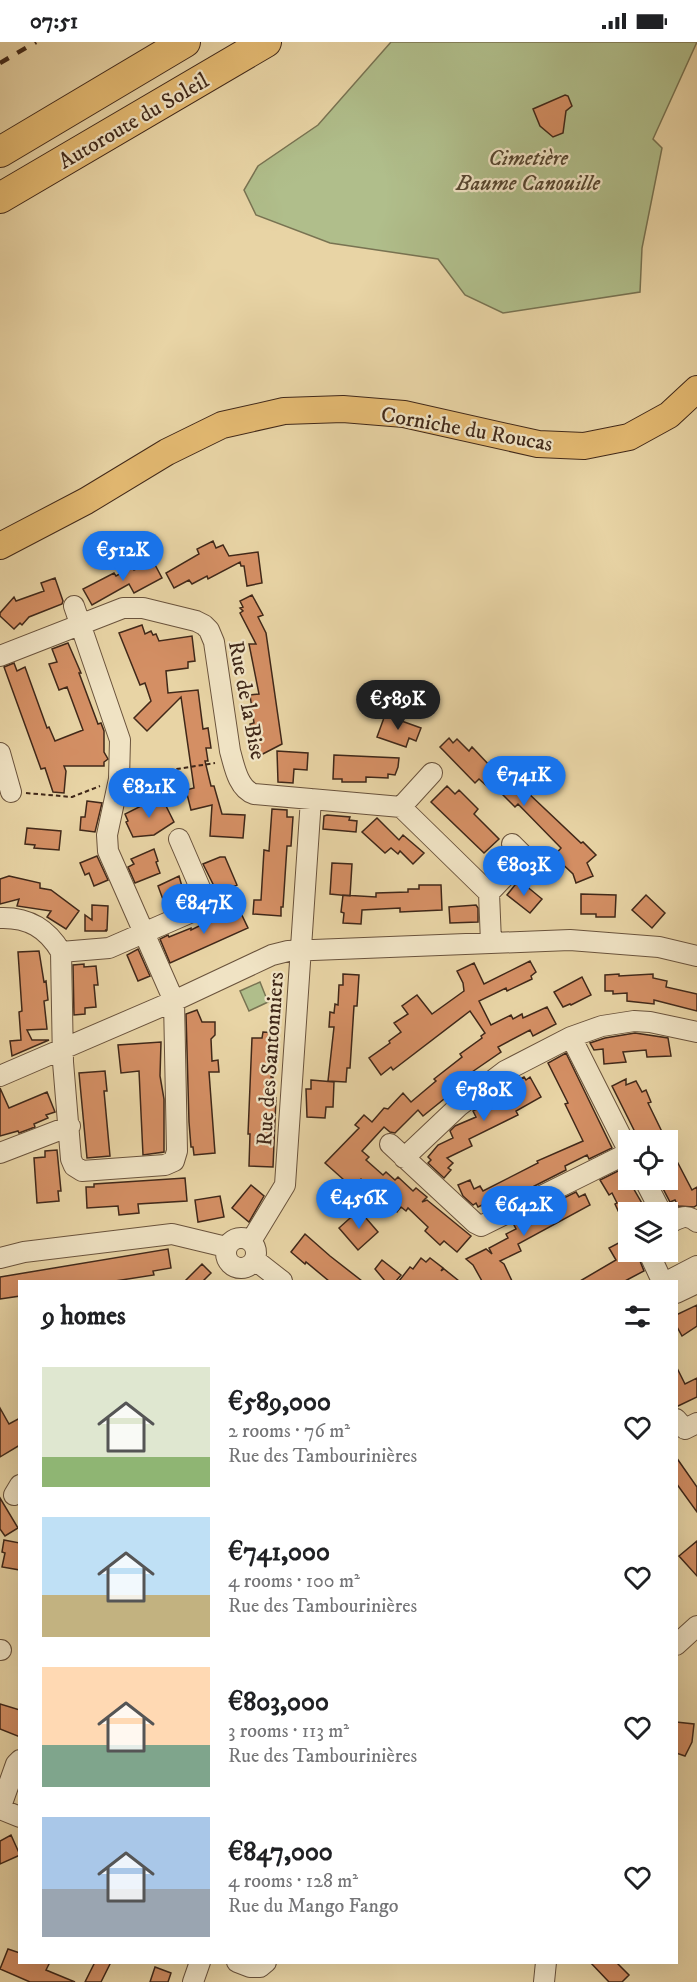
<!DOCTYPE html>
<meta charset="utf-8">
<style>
:root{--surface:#fff;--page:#f2f2f2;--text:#202124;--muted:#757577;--accent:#1a73e8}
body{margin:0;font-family:"IM FELL DW Pica",serif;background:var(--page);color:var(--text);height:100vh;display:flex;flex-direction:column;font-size:22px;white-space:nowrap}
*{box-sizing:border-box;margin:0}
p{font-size:20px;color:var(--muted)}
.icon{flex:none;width:33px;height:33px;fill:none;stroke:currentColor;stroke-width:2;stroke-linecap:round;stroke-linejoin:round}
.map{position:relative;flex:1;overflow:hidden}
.side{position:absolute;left:18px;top:1238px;width:660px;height:684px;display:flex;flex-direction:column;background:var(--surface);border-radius:0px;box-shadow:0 6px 24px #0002}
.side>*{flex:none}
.buttons{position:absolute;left:618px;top:1088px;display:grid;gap:12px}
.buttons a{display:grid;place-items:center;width:60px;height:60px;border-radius:0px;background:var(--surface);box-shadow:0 6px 24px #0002;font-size:30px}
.price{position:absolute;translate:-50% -51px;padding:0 14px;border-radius:21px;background:var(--accent);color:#fff;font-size:20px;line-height:39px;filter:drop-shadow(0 2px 3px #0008)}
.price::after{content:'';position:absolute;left:50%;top:36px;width:18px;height:14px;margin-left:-9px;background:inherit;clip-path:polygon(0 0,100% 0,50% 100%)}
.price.selected{background:#222;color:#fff}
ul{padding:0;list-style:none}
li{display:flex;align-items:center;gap:18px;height:150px;padding:0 24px}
li span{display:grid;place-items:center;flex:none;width:168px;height:120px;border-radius:0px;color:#555}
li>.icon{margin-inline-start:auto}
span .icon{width:72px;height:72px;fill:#fffc;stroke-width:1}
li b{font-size:26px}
h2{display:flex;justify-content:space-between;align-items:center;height:72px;padding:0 24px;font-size:26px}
.status{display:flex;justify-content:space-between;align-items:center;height:42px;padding:0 30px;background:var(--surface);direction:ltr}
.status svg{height:16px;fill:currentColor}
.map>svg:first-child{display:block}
.green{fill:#b0be8b;stroke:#787352;stroke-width:1.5}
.building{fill:#d48f64;stroke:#402819;stroke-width:1.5}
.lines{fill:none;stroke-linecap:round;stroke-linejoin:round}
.minor-casing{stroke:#6a533c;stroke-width:22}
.major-casing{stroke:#402819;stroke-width:28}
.highway-casing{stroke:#402819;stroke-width:32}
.path{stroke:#402819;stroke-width:2;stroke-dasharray:4.5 3;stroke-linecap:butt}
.minor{stroke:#f0e3c4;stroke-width:20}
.major{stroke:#e4ba72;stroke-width:26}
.highway{stroke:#e4ba72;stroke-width:30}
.rail{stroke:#402819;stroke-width:4.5;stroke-dasharray:10 10;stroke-linecap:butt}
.labels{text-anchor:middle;stroke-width:4.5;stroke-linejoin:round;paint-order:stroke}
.street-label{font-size:22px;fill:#402819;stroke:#f0e3c4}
.park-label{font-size:22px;font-style:italic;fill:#564630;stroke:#f0e3c4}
</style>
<div class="status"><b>07:51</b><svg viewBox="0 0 49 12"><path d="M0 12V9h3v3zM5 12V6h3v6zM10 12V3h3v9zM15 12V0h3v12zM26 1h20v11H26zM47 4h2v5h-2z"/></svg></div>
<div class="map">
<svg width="697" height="1940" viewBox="0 0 697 1940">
<rect width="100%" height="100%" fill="#e8d4a5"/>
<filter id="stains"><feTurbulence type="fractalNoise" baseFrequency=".00333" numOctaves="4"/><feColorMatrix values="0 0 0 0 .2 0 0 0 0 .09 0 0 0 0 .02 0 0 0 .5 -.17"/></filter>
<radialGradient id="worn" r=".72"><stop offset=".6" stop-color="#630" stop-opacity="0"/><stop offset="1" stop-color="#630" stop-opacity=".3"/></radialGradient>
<path class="green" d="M391,0H697L653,97L662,106L642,206L640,250L503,271L465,253L438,217L330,201L256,173L244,148L258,124L318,83Z
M260,940L268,960L249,969L240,949Z"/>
<path class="building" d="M565,53L568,54L572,64L566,69L563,91L553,95L540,84L533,67Z
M213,499L216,506L223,503L229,514L258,510L262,541L247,544L244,524H241L240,520L208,537L207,534L192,542L189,538L174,546L166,531L199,512L197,507Z
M153,519L162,536L134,551L129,542L92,563L83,547L114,531L116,534L132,525L134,528Z
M55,536L63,559L62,562L29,575L22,583L20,581L14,587L0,574V571L14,555L16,559L44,549L41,541Z
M252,553L263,573L258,575L266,591L282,702L255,716L250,682L254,681L250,653L259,652L249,602H256L240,571L243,569L240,566L243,565L240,559Z
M142,583L145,592L151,589L153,593L156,592L159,599L192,594L195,619L188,620V626L166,629L168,651L198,648L203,687L208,686L211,706H206L208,719H205L211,744H214L222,772L245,773L243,796L210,794L212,763L191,768L186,748L194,746L181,655L147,689L134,676L151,659L145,641L140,643L119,591Z
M68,601L81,631H79L98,682L101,681L104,689V710L108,717L104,720V724H64L66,729L64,751L53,750L45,726L41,727L4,625L14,621L17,629L25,625L47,686L49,685L55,699L83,688L67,645L59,648L49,622L57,620L52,607Z
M385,673L421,686L416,699L409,696L406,705L377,695Z
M449,696L453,701L457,697L469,709L472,705L491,725L494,722L505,734L507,731L581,801L583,800L596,813L587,821L593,834L576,841L573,832L554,814L561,806L518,762L515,765L494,744L491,748L479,737L475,741L440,705Z
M277,709L308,711L307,728L294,727L293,741L278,740Z
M334,713L399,716L398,725L395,733L388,732V736L366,735V740H342V737H333Z
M447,744L455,752L459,748L478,767L474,772L499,797L484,811L431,760Z
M161,754L174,780L154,793L133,795L126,780L128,779L125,772Z
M87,759L102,761L95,790L80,788L81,775H85Z
M272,767L287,768V775H293L291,804H287L283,865H281V874L253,872L254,858H261L264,808L269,809Z
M327,773L350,775L349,778L357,779L356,790L323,787L324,774Z
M377,776L399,798L403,793L424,811L413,822L400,809L398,812L391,806L385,811L362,790Z
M27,786L61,789L59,808L34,806L35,803L25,802Z
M154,807L158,819L156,820L160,831L135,841L128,825L134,822L131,817Z
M97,814L108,838L94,844L89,831L85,833L80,821Z
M220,815H225L237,843L225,848L224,845L216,848L203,822Z
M332,821L352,822L350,854L330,852Z
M9,834L40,841V846L51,848L79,869L66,887L47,875L51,869L17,864L19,857L0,862V837Z
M179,834L185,855L165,863L158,844Z
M519,838L542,857L530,871L507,853Z
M419,843H441L442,868L400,870V866L362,868L361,882L343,881L344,871L341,870L343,853L376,855V851L408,850V847H419Z
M581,852L616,853L615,875H596V872H581Z
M646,853L665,871L652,886L632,868Z
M92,863L108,864L107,888H105L107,889H85V873L92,878Z
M476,863L478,866V880L450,881L449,865Z
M238,865L248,886L170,921L160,897L168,893L169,895L191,886V888Z
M138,907L150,934L138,939L127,913Z
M39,909L44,940L46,939L48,958L44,959L47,987L27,988L32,998H49L12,1014L10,999L21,998L19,970L22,969L18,910Z
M530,919L536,930L531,934L532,937L507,949L506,946L479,959L491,983L511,973L513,977L522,972L523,976L547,965L556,982L533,994L530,988L498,1005L501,1010L472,1030L463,1037L465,1040L423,1074L418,1068L395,1091L390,1090L384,1085L362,1109L369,1115L366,1118L383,1133L386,1130L395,1138L398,1135L413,1149L416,1146L427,1155L422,1160L427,1158L471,1194L457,1210L444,1199L440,1203L425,1189L428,1185L408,1166L406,1169L401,1165L397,1170L361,1137L353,1146L325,1121L359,1086L355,1083L364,1073L372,1080L384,1066L388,1067L403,1051L411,1060L436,1039L434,1037L462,1015L460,1012L482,996L481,994L485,991L470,969L393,1028L391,1025L381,1033L369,1016L390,1001L389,999L401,990L394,981L408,972L402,964L417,953L432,972L464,949L463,941L457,929L474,921L484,942Z
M84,922V925L96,924L98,943H94L96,965L85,966V972L74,973L73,923Z
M343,932L359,933L357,964H354L350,1026H347L346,1040L328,1039L334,985H329L330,970L334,971L335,962L338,963L339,943H343Z
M619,932V934L653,932V936L667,939L666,945L697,952V969L654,958V962L627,959V951L613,952V949H605V933Z
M582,935L591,953L571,963L570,962L563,965L554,950Z
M197,968L202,980H215V993L211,997L212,1019L218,1018L219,1030H209L215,1111L194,1113L193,1105H191L189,1080L186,972Z
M263,990L275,991L271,1035H273L272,1056H276L273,1125L249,1124L250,1092H248L252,996H262Z
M635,991L668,996L671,1014L647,1015L646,1008L623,1010L626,1020L604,1022L603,1007L594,1008L590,1001L605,996Z
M161,1000L160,1034L164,1057V1110L143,1113L139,1029L121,1031L118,1003Z
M566,1011L612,1106L589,1117L587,1113L565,1124L566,1128L485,1169L482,1163L478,1165L476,1161L473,1163L463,1154L458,1143L470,1138L474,1147L480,1144L483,1149L538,1121L537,1119L583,1099L565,1062L568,1061L548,1021Z
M105,1029L107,1049H104L110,1114L87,1116L79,1031Z
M524,1035L526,1038L530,1035L541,1055L516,1069L518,1073L469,1097L472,1104L447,1116L453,1121L448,1126L451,1128L444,1136L428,1121L431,1118L428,1115L438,1103L453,1096L450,1089L455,1084L476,1075L473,1069L507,1050L505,1045Z
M626,1037V1043L636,1039L642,1050L646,1048L651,1060L648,1061L666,1098H639L612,1044Z
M311,1038L334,1040L333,1065H326L325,1076L307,1075L306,1047H311Z
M0,1046L9,1066L47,1050L55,1070L46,1073L48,1076L34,1082L35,1085L19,1091L18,1089L0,1094Z
M668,1102L692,1148L697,1145V1163L694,1165L678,1164L675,1158L670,1160L658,1137H668Z
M57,1108L61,1149H58L59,1159L37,1161L34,1116L45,1115V1109Z
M622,1127L626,1134L628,1133V1137L647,1170H628V1190L615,1162L617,1161L612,1151L609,1153L600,1138Z
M185,1136L187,1159L138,1162L139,1171L119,1173L118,1164L87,1166L86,1145H94V1142Z
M251,1143L264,1154L249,1180L232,1166Z
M576,1150L579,1155L585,1152L590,1163L518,1202L521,1209L500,1219L504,1222L512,1239H482L473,1223L466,1217L486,1207L492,1212L489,1206L508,1196L506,1192L516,1187L513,1181Z
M220,1154L224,1175L198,1180L195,1158Z
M359,1168L378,1190L358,1208L339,1186Z
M305,1192L330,1214L362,1239H329L306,1220L305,1222L291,1210Z
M628,1196V1209H636L644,1229L625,1239H580L616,1218L609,1206Z
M168,1207L171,1226L153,1229L154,1233L115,1239H20V1254L0,1257V1235Z
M421,1216L426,1220L430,1216L443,1226L441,1229L444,1227L459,1239H399L410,1225L413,1227Z
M382,1218L401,1233L396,1239H385L375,1227Z
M202,1222L211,1231L203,1239H185Z
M697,1263V1284L682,1294L676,1283V1273Z
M676,1324L685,1342L697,1336V1355L676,1365Z
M0,1366L9,1382L20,1376V1403L0,1415Z
M676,1415L697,1445V1470L676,1441Z
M0,1456L18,1486L5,1494L0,1487Z
M4,1498L20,1501V1528L2,1525L5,1511L2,1510Z
M697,1499V1534L679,1514Z
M0,1662L20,1668V1695L0,1687Z
M676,1680L694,1682L692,1700L685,1714L676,1711Z
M11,1793L20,1813L0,1822V1799Z
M8,1907L20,1911V1920H50L46,1928L75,1940H30L0,1927Z
M95,1920H111L101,1940H85Z
M590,1920H616L629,1933L622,1940H609Z
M155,1925L171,1931L168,1940H150Z"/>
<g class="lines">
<g class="minor-casing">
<path id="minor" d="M0,614L123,566H143L196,579L204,583L209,588L214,600L230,709C234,723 238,747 254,752L401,765L489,851L491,900
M0,711L11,750
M401,765L432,731
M512,802L535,825
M489,851L524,814
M0,876C28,875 47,886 61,910L109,906L201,866L204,855L179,797
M61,910L63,1020L71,1117L74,1124L82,1129L165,1123L174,1119L177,1109L174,959L108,809L107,793L119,737L120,698L74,564
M571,995L628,1108
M0,1034L174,959L272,913L288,909L570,898L659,905L697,914
M390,1102L475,1181L481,1184L628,1111
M0,1111L70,1084
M404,1116L459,1064L505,1029L571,995L602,984L634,979L650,980L697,990
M644,1137L661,1170
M668,1182C679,1176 686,1171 697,1180
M226 1211a15 15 0 1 1 30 0a15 15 0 1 1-30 0Z
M251,1199L285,1143L311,757
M648,1209L662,1239
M0,1216L24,1210L172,1192L226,1205
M255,1218L282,1239
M668,1239L697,1224
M676,1251L697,1241
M676,1377L685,1387L697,1381
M14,1453L20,1443
M676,1603L697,1584
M0,1608H1
M20,1718L16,1722L0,1767L20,1775
M237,1920L250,1925H260L266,1920
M193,1940L200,1920
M544,1940L546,1920"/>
</g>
<g class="major-casing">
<path id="major" d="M0,504L86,459L167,410L222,383L284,369L343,367L404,372L538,402L584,404L629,395L669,373L697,347"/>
</g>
<g class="highway-casing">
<path id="highway" d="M0,110L185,0
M0,156L266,0"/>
</g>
<path class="path" d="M135,743L158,730L215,721
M26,751L72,755L100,744"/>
<use href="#minor" class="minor"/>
<use href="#major" class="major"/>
<use href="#highway" class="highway"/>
<path class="rail" d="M0,21L36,0"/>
</g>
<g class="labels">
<g class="street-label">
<text transform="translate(133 78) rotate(-30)" y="8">Autoroute du Soleil</text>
<text transform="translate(467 386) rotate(10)" y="8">Corniche du Roucas</text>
<text transform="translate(248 658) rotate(79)" y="8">Rue de la Bise</text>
<text transform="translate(269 1017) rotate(-86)" y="8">Rue des Santonniers</text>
</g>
<g class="park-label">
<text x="528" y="123">Cimetière<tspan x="528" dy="25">Baume Canouille</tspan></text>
</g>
</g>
<rect width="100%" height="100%" filter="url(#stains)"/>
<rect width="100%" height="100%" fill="url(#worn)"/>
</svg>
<div class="buttons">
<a><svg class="icon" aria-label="locate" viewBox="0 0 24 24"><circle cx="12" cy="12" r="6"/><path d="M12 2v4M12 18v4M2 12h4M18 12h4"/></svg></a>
<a><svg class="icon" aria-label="layers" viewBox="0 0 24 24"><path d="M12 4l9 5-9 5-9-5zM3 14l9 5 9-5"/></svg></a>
</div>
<b class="price" style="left:123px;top:540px">€512K</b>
<b class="price selected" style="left:398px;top:689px">€589K</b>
<b class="price" style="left:524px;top:765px">€741K</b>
<b class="price" style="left:149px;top:777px">€821K</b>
<b class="price" style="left:524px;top:855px">€803K</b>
<b class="price" style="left:204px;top:893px">€847K</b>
<b class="price" style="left:484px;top:1080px">€780K</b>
<b class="price" style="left:359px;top:1188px">€456K</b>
<b class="price" style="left:524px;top:1195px">€642K</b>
<section class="side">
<h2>9 homes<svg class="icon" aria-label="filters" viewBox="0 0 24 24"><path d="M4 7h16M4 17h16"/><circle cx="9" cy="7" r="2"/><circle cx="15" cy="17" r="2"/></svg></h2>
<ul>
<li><span style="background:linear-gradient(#dfe7d0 75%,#8fb573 0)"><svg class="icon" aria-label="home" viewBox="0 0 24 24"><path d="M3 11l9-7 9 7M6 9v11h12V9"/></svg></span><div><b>€589,000</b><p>2 rooms · 76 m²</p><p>Rue des Tambourinières</p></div><svg class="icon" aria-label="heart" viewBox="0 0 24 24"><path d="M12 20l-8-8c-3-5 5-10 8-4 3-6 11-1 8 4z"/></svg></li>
<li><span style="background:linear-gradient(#bfe0f5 65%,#c2b280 0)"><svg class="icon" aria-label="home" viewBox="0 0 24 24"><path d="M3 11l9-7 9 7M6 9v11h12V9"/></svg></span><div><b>€741,000</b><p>4 rooms · 100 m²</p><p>Rue des Tambourinières</p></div><svg class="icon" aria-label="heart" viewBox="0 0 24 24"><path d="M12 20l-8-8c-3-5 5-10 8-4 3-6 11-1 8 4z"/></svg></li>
<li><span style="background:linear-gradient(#ffd9b3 65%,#7fa58c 0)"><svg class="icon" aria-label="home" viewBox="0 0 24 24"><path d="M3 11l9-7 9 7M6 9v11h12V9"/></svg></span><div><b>€803,000</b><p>3 rooms · 113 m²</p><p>Rue des Tambourinières</p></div><svg class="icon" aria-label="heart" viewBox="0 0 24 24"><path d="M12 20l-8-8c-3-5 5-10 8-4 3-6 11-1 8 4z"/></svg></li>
<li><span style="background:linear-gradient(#a9c7e8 60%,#9aa5b1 0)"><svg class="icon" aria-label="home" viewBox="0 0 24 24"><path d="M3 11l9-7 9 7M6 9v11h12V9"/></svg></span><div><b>€847,000</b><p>4 rooms · 128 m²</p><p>Rue du Mango Fango</p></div><svg class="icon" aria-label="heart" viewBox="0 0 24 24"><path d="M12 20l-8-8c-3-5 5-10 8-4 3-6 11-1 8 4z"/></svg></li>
</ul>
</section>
</div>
